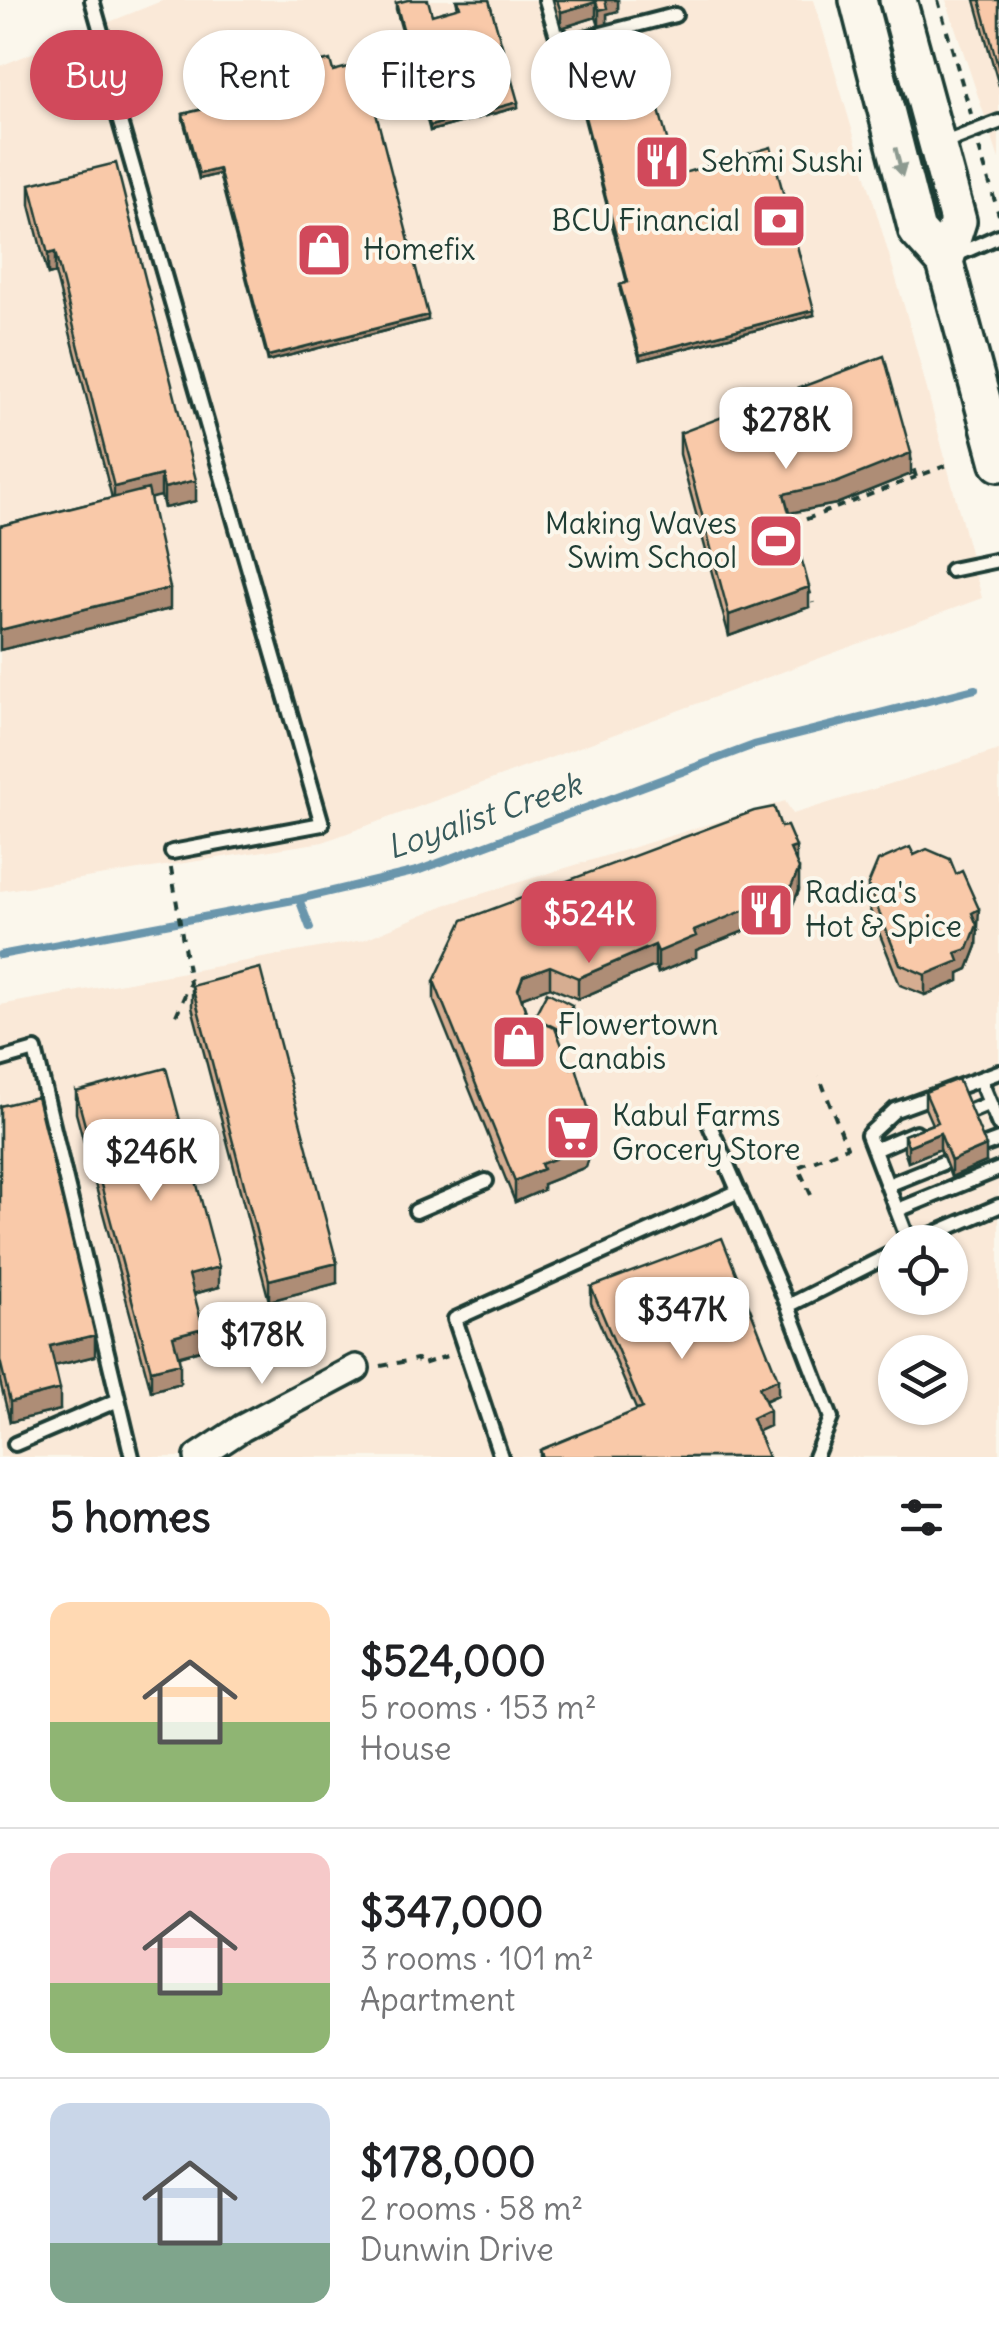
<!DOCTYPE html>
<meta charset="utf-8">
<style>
:root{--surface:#fff;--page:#f6f6f6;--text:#202124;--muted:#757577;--line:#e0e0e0;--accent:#d1495b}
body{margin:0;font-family:Delius,sans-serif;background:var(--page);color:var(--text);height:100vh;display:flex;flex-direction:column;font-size:38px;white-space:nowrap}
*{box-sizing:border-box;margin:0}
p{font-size:32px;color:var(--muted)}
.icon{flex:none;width:55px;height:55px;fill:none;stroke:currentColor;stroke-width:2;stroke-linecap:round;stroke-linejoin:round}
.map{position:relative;height:1457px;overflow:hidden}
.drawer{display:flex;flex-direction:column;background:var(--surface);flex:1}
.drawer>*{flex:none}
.banner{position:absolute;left:30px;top:30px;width:940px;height:90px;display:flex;gap:20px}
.fabs{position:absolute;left:878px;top:1225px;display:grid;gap:20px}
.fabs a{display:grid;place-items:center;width:90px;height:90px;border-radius:50%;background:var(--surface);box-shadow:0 2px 8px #0004;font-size:50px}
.price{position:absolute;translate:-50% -85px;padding:0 22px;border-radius:20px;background:#fff;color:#222;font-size:32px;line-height:65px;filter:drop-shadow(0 2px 5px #0008)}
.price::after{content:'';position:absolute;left:50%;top:60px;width:30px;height:22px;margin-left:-15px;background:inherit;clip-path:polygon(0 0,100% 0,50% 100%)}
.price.current{background:var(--accent);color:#fff}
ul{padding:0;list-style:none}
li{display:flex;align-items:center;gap:30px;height:250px;padding:0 50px}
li+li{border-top:2px solid var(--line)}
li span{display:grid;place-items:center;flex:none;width:280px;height:200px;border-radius:20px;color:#555}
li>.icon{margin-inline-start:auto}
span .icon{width:120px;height:120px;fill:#fffc;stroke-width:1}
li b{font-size:42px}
h2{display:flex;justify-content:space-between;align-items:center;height:120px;padding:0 50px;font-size:42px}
.chip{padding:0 35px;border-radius:45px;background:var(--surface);box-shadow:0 2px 8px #0004;font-size:35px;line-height:90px}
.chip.current{background:var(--accent);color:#fff}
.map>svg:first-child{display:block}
.built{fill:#fae9d8;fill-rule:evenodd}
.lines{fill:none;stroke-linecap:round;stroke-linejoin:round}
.stream{stroke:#6b96ac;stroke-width:8}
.service-casing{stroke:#1f3d34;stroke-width:20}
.minor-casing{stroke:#1f3d34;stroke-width:32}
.secondary-casing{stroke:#1f3d34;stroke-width:42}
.path{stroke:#1f3d34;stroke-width:4;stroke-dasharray:8 8;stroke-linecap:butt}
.service{stroke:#fbf7ec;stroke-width:12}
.minor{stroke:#fbf7ec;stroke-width:25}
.secondary{stroke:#fbf7ec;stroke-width:35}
.wall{fill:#d6ad91;stroke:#1f3d34;stroke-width:2.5}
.shaded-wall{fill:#ae8d76;stroke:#1f3d34;stroke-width:2.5}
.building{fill:#f9c9a9;stroke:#1f3d34;stroke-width:2.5}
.oneway{fill:#8d9a90}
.labels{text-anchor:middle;stroke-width:8;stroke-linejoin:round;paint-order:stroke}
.poi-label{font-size:30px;fill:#1f3d34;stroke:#fbf7ec;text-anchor:start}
.water-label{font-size:32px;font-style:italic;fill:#385b5c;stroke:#fbf7ec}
</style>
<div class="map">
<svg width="999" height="1457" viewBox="0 0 999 1457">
<rect width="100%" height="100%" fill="#fbf7ec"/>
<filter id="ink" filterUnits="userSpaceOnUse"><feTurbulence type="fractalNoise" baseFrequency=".01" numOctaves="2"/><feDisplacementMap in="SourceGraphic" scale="20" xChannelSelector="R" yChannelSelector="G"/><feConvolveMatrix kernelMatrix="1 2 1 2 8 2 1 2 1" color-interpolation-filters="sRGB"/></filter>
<g filter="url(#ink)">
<path class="built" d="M164,0H814L912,333L982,598L323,842L0,891V66Z
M946,0H999V159Z
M999,750V1457H0V1005L363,940L445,905L785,801L793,814ZM895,1242H950V1298H895ZM895,1352H950V1408H895Z"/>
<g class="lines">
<path class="stream" d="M299,899L310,928
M0,955L299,899L417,871L754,745L975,689"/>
<g class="service-casing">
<path id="service" d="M92,0L109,60L114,101L322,824L172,852
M546,0L556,33L570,42L675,15
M939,145L999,122
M956,255L999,236
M951,570L999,560
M0,1060L35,1050L132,1457
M980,1079L999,1125
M966,1113L990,1103
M708,1121L788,1306
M980,1147L999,1140
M874,1150L916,1132
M888,1185L945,1162
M898,1210L999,1169
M416,1211L486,1181
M909,1242L868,1135L895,1110L999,1072
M915,1242L999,1206
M15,1444L116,1401
M501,1457L455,1319L739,1191
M815,1457L831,1418L788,1306L895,1252"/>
</g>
<g class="minor-casing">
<path id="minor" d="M198,1457L242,1428L356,1368"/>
</g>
<g class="secondary-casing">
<path id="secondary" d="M858,0L917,231L945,262L999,463
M898,0L958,221L945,262"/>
</g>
<path class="path" d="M938,0L971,114
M979,148L999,215
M909,454L916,477L950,464
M791,525L916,477
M808,587L813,603
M171,868L190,983L175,1018
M811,1195L798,1167L847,1147L819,1076
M381,1366L417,1359L420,1365L450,1355"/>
<use href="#service" class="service"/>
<use href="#minor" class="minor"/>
<use href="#secondary" class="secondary"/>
</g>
<path class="wall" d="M456,0H489L518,107L430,131L396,9V3L432,15L458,8Z
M553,0H618V11L607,14V24L599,26L596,17L561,28Z
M975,0H999V86Z
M570,59L677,175L814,315L640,360L620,290V285L627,283L570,64Z
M333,71L428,320L268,361L219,174L199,179L183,119V114L214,106L212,90Z
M30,184L196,501L164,508L161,496L150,498L170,609L0,650V526L112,498L55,273L48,275L30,205Z
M680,433L911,474L836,504L789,513L809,607L729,636L680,454Z
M914,855L979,930L977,931V946L968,969L959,973V981L925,995L900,985L868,905V885Z
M796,864L799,890L789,913L696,950V957L658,973L655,966L578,999L550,987L523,997L522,1000L528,1018L534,1020V1017L572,1010L560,1035L557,1034L593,1144L586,1167L543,1184V1190L515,1202L434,1001V981Z
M192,986L337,1283L269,1301L192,1007Z
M76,1092L219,1287L194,1294L203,1349L179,1356L180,1383L151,1391L76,1113Z
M925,1092L986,1162L951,1177L940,1149L908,1162L904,1151V1135L932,1124L925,1108Z
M0,1106L95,1356L54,1366L60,1410L10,1422L0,1381Z
M591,1287L778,1395L765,1401L769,1426L757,1431L768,1457H540V1450L637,1411L591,1303Z"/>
<path class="shaded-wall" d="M604,0H618V11L607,14V24L599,26V10Z
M596,2V17L561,28V12Z
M518,102V107L430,131V126Z
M219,169V174L199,179V174Z
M55,252V273L48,275V254Z
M814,310V315L640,360V355Z
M428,315V320L268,361V356Z
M911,453V474L836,504L784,514V494Z
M161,475V496L114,507V487Z
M196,480V501L164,508V488Z
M809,587V607L729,636V615Z
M170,588V609L0,650V630Z
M796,847V867L790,849Z
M799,869V890L789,913L696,950V957L658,973V952Z
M979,909L977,946L968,969L959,973V981L925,995V975L956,953L972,913Z
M655,945V966L578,999V978Z
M550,966V987L523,997L518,1009V989L523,976Z
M572,1005V1010L560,1035V1030Z
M593,1124V1144L586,1167L543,1184V1190L515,1202V1181L541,1164Z
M940,1133V1149L908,1162V1146Z
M986,1146V1162L951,1177V1161Z
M337,1263V1283L269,1301V1280Z
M219,1267V1287L189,1295V1275Z
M203,1328V1349L173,1357V1336Z
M95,1335V1356L50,1367V1346Z
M180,1363V1383L151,1391V1370Z
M778,1379V1395L759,1403V1387Z
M60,1389V1410L10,1422V1402Z
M769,1410V1426L752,1434V1418Z"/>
<path class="building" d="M408,0H428L432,15L460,7L458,0H489L518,102L430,126L396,3Z
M557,0H605L607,8L599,10L596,2L561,12Z
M980,0H999V70Z
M639,38L677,175L771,147L814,310L640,355L620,285L628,282L570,59Z
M330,60L333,71L363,63L428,315L268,356L219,169L199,174L183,114L216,106L212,90Z
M116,163L196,480L164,488L161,475L114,487L55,252L48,254L30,184Z
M884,356L911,453L836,483L784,494L809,587L729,615L680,433Z
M148,489L170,588L0,630V526Z
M774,807L781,827L787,826L796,847L790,849L799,869L789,892L694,931L696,936L658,952L655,945L578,978L550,966L523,976L518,989L528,1018L555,1028L571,1068L576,1067L593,1124L586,1147L541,1164L543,1169L515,1181L434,981L463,920L754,811Z
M910,847L914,855L927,849L950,859L956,874L962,871L979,909L972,913L977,925L968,949L956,953L959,961L925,975L900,964L868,885L878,861Z
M260,968L337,1263L269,1280L192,986Z
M547,992L572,1005L560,1030L534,1017Z
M166,1068L219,1267L189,1275L203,1328L173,1336L180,1363L151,1370L76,1092Z
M958,1079L986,1146L951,1161L940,1133L908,1146L904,1135L938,1122L925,1092Z
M37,1097L95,1335L50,1346L60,1389L10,1402L0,1360V1106Z
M722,1238L778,1379L759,1387L769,1410L752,1418L768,1457H543L540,1450L642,1408L591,1287Z"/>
<defs><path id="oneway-solid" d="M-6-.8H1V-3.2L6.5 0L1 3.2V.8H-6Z" transform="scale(2.5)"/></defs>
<use class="oneway" href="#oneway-solid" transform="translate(899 162) rotate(76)"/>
</g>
<defs>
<g id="restaurant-square" transform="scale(2.875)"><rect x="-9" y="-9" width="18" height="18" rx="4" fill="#d1495b" stroke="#fbf7ec"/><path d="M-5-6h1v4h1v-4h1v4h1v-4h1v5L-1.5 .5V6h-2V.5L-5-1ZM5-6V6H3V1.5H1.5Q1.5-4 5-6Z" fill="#fff"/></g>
<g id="bank-square" transform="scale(2.875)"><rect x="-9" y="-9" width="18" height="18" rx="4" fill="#d1495b" stroke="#fbf7ec"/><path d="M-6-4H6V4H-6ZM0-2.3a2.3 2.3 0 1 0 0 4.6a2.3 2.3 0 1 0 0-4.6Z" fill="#fff"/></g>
<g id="shop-square" transform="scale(2.875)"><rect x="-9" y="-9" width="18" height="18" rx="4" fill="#d1495b" stroke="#fbf7ec"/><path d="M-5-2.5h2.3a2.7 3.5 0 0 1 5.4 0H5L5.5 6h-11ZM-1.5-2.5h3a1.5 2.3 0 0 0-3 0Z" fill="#fff"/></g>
<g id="stadium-square" transform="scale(2.875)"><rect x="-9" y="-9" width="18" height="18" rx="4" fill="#d1495b" stroke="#fbf7ec"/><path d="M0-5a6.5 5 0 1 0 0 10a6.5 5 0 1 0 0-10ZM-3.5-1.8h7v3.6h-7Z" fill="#fff"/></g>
<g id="supermarket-square" transform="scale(2.875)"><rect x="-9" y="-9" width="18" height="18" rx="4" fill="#d1495b" stroke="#fbf7ec"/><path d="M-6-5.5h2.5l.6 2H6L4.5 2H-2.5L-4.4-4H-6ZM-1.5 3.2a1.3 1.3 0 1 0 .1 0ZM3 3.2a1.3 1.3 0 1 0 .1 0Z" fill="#fff"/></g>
</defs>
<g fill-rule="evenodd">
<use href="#restaurant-square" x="662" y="162"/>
<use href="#bank-square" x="779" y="221"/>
<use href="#shop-square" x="324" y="250"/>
<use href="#stadium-square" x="776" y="541"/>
<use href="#restaurant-square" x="766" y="910"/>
<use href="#shop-square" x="519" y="1042"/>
<use href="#supermarket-square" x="573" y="1133"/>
</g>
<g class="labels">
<g class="poi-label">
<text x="701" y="172">Sehmi Sushi</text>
<text x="740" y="231" text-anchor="end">BCU Financial</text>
<text x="363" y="260">Homefix</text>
<text x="737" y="534" text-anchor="end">Making Waves<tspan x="737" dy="34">Swim School</tspan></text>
<text x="805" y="903">Radica's<tspan x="805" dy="34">Hot &amp; Spice</tspan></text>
<text x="558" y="1035">Flowertown<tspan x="558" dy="34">Canabis</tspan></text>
<text x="612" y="1126">Kabul Farms<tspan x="612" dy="34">Grocery Store</tspan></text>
</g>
<g class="water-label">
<text transform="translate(484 816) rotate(-19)" y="11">Loyalist Creek</text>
</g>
</g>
</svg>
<div class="fabs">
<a><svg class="icon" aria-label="locate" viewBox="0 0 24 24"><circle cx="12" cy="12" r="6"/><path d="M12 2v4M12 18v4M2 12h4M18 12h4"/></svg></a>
<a><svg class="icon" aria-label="layers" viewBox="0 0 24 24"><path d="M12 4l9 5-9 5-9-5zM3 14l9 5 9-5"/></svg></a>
</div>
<b class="price" style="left:786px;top:472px">$278K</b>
<b class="price current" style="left:589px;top:966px">$524K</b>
<b class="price" style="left:151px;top:1204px">$246K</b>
<b class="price" style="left:682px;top:1362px">$347K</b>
<b class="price" style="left:262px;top:1387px">$178K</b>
<div class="banner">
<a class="chip current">Buy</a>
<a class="chip">Rent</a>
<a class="chip">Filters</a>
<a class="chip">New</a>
</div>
</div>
<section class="drawer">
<h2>5 homes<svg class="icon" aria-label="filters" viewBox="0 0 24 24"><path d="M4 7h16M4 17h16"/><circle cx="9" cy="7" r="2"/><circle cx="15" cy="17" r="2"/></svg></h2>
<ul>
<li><span style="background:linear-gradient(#ffd9b3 60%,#8fb573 0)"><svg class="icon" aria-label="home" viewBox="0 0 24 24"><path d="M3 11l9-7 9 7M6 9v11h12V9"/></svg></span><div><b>$524,000</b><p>5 rooms · 153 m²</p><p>House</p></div></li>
<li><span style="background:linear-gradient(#f6c9c9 65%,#8fb573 0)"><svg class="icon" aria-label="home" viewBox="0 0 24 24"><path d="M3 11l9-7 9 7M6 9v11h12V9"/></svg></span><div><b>$347,000</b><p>3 rooms · 101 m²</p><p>Apartment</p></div></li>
<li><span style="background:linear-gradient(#c9d6e8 70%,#7fa58c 0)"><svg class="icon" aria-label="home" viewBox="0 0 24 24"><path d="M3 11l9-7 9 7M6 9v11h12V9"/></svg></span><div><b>$178,000</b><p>2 rooms · 58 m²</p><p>Dunwin Drive</p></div></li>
</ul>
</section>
